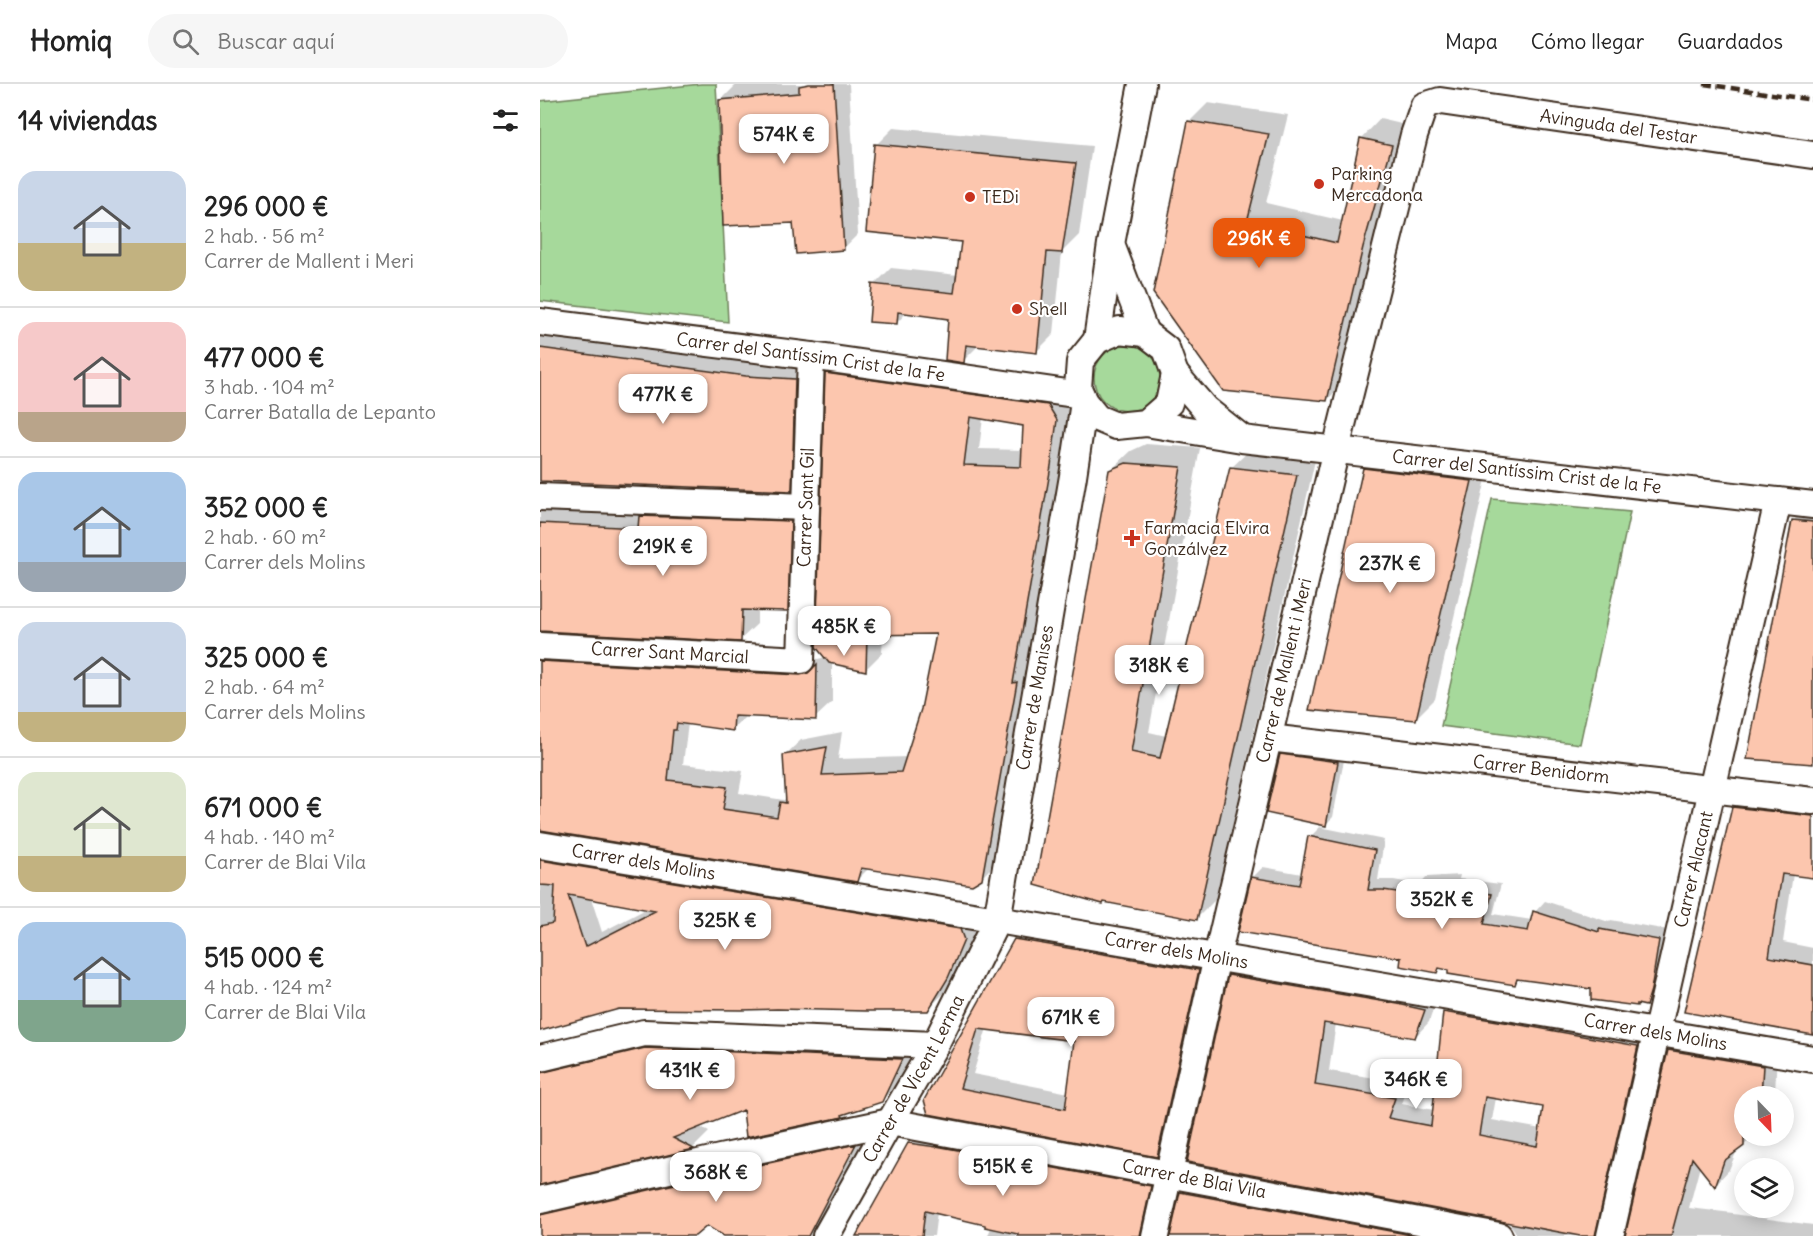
<!DOCTYPE html>
<html lang="es">
<meta charset="utf-8">
<style>
:root{--surface:#fff;--page:#f6f6f6;--text:#222;--muted:#767676;--line:#e0e0e0;--accent:#ea580c}
body{margin:0;font-family:Delius,sans-serif;background:var(--page);color:var(--text);height:100vh;display:flex;flex-direction:column;font-size:22px;white-space:nowrap}
*{box-sizing:border-box;margin:0}
p{font-size:20px;color:var(--muted)}
.icon{flex:none;width:33px;height:33px;fill:none;stroke:currentColor;stroke-width:2;stroke-linecap:round;stroke-linejoin:round}
.map{position:relative;flex:1;overflow:hidden}
.details{display:flex;flex-direction:column;background:var(--surface);width:540px}
.details>*{flex:none}
.needle{width:39px;rotate:157deg}
.fabs{position:absolute;left:1194px;top:1002px;display:grid;gap:12px}
.fabs a{display:grid;place-items:center;width:60px;height:60px;border-radius:50%;background:var(--surface);box-shadow:0 3px 15px #0003;font-size:30px}
.price{position:absolute;translate:-50% -51px;padding:0 14px;border-radius:12px;background:#fff;color:#222;font-size:20px;line-height:39px;filter:drop-shadow(0 2px 3px #0008)}
.price::after{content:'';position:absolute;left:50%;top:36px;width:18px;height:14px;margin-left:-9px;background:inherit;clip-path:polygon(0 0,100% 0,50% 100%)}
.price.active{background:var(--accent);color:#fff}
ul{padding:0;list-style:none}
li{display:flex;align-items:center;gap:18px;height:150px;padding:0 18px}
li+li{border-top:2px solid var(--line)}
li span{display:grid;place-items:center;flex:none;width:168px;height:120px;border-radius:18px;color:#555}
li>.icon{margin-inline-start:auto}
span .icon{width:72px;height:72px;fill:#fffc;stroke-width:1}
li b{font-size:26px}
h2{display:flex;justify-content:space-between;align-items:center;height:72px;padding:0 18px;font-size:26px}
header{display:flex;align-items:center;gap:36px;box-sizing:border-box;height:84px;padding:0 30px;background:var(--surface);border-bottom:2px solid var(--line)}
header strong{font-size:28px}
nav{display:flex;gap:33px;margin-inline-start:auto;font-size:21px}
.search{width:420px;height:54px;background:var(--page);display:flex;align-items:center;gap:15px;box-sizing:border-box;padding:0 21px;border-radius:33px;color:var(--muted);font-size:22px}
main{display:flex;flex:1;min-height:0}
.map>svg:first-child{display:block}
.green{fill:#a6d99b;stroke:#70825c;stroke-width:1.5}
.shadow{fill:#0003;fill-rule:evenodd}
.building{fill:#fcc6ae;stroke:#3b2a1e;stroke-width:1.5;fill-rule:evenodd}
.lines{fill:none;stroke-linecap:round;stroke-linejoin:round}
.minor-casing{stroke:#3b2a1e;stroke-width:30}
.minor{stroke:#fff;stroke-width:26}
.rail{stroke:#3b2a1e;stroke-width:4.5;stroke-dasharray:9 4.5;stroke-linecap:butt}
.poi-dot{fill:#c8321e;stroke:#fff;stroke-width:2}
.labels{text-anchor:middle;stroke-width:4.5;stroke-linejoin:round;paint-order:stroke}
.street-label{font-size:18px;fill:#3b2a1e;stroke:#fff}
.poi-label{font-size:18px;fill:#3b2a1e;stroke:#fff;text-anchor:start}
</style>
<header>
<strong>Homiq</strong>
<div class="search"><svg class="icon" aria-label="search" viewBox="0 0 24 24"><circle cx="10" cy="10" r="6"/><path d="M15 15l6 6"/></svg>Buscar aquí</div>
<nav><a>Mapa</a><a>Cómo llegar</a><a>Guardados</a></nav>
</header>
<main>
<section class="details">
<h2>14 viviendas<svg class="icon" aria-label="filters" viewBox="0 0 24 24"><path d="M4 7h16M4 17h16"/><circle cx="9" cy="7" r="2"/><circle cx="15" cy="17" r="2"/></svg></h2>
<ul>
<li><span style="background:linear-gradient(#c9d6e8 60%,#c2b280 0)"><svg class="icon" aria-label="home" viewBox="0 0 24 24"><path d="M3 11l9-7 9 7M6 9v11h12V9"/></svg></span><div><b>296 000 €</b><p>2 hab. · 56 m²</p><p>Carrer de Mallent i Meri</p></div></li>
<li><span style="background:linear-gradient(#f6c9c9 75%,#b9a48a 0)"><svg class="icon" aria-label="home" viewBox="0 0 24 24"><path d="M3 11l9-7 9 7M6 9v11h12V9"/></svg></span><div><b>477 000 €</b><p>3 hab. · 104 m²</p><p>Carrer Batalla de Lepanto</p></div></li>
<li><span style="background:linear-gradient(#a9c7e8 75%,#9aa5b1 0)"><svg class="icon" aria-label="home" viewBox="0 0 24 24"><path d="M3 11l9-7 9 7M6 9v11h12V9"/></svg></span><div><b>352 000 €</b><p>2 hab. · 60 m²</p><p>Carrer dels Molins</p></div></li>
<li><span style="background:linear-gradient(#c9d6e8 75%,#c2b280 0)"><svg class="icon" aria-label="home" viewBox="0 0 24 24"><path d="M3 11l9-7 9 7M6 9v11h12V9"/></svg></span><div><b>325 000 €</b><p>2 hab. · 64 m²</p><p>Carrer dels Molins</p></div></li>
<li><span style="background:linear-gradient(#dfe7d0 70%,#c2b280 0)"><svg class="icon" aria-label="home" viewBox="0 0 24 24"><path d="M3 11l9-7 9 7M6 9v11h12V9"/></svg></span><div><b>671 000 €</b><p>4 hab. · 140 m²</p><p>Carrer de Blai Vila</p></div></li>
<li><span style="background:linear-gradient(#a9c7e8 65%,#7fa58c 0)"><svg class="icon" aria-label="home" viewBox="0 0 24 24"><path d="M3 11l9-7 9 7M6 9v11h12V9"/></svg></span><div><b>515 000 €</b><p>4 hab. · 124 m²</p><p>Carrer de Blai Vila</p></div></li>
</ul>
</section>
<div class="map">
<svg width="1273" height="1152" viewBox="0 0 1273 1152">
<rect width="100%" height="100%" fill="#fff"/>
<filter id="ink" filterUnits="userSpaceOnUse"><feTurbulence type="fractalNoise" baseFrequency=".0167" numOctaves="2"/><feDisplacementMap in="SourceGraphic" scale="12" xChannelSelector="R" yChannelSelector="G"/><feConvolveMatrix kernelMatrix="1 2 1 2 8 2 1 2 1" color-interpolation-filters="sRGB"/></filter>
<g filter="url(#ink)">
<path class="green" d="M161,0H176L188,238L0,217V17Z
M554 294a33 33 0 1 1 66 0a33 33 0 1 1-66 0Z
M952,415L1090,428L1040,660L901,642Z"/>
<path class="shadow" d="M212,0H309L318,150L303,165L254,138L181,16L196,1Z
M668,19L748,31L726,119L803,137L822,54L840,35L870,42L806,297L787,316L649,38Z
M353,44L552,62L539,151L522,168L514,250L497,267L439,261L423,277L409,233L367,228L357,239L334,201L351,184L418,191L422,157L336,61Z
M0,245L271,279L267,389L251,406L0,396Z
M303,273L533,319L458,777L441,794L329,784L317,796L2,745V750L439,839L424,877L404,909L388,925L237,923L79,924L0,945V422H266L263,509L247,526L217,525V540L200,556L1,546L2,552L16,561L278,575L286,573L287,290ZM443,334L485,340L484,366L439,365ZM343,549H398L383,626L368,673L298,675L302,648L261,656L244,672L247,712L244,716L199,709L203,687L143,680L148,639L192,646L207,631L275,634L292,618V579L326,585L342,569ZM51,814L108,824L62,848Z
M606,360L660,364L609,648L626,652L691,384L711,365L776,372L676,815L657,834L565,816L571,386L591,367Z
M844,365L950,378L895,615L875,635L824,385Z
M1273,417V678L1209,674L1254,436Z
M749,664L805,671L793,733L785,741L741,671Z
M1208,709L1273,716V792L1253,790L1243,858L1273,864V949L1146,927L1194,724Z
M780,743L844,756L838,796H854L880,801L887,793L920,791L919,795L961,800L953,830L992,836L995,828L1005,817L1069,838L1071,836L1128,846L1116,910L1106,920L1052,904L980,894L975,899L901,882L897,887L862,873L713,793L723,783L762,790L770,753Z
M490,841L672,872L631,1057L617,1071L389,1028L476,855ZM447,944L536,955L529,1009L433,990Z
M705,877L898,911L889,938L875,953L796,939L789,987L869,999L862,1020L894,1026L905,929L920,914L1112,948L1081,1152H975V1147L970,1140L962,1136L649,1077L690,891ZM956,1014L1005,1022L1001,1045L952,1036Z
M123,948L378,959L358,1000L341,1017L304,1029L302,1031L204,1024L158,1042L169,1048L154,1063L1,1099L5,1109L331,1045L275,1152H185L167,1140L153,1152H0V971Z
M1144,952L1237,967L1235,1010L1232,1012H1204V1052H1216L1197,1066L1189,1086L1175,1101L1160,1082L1149,1124L1193,1129V1130L1273,1141V1152H1087L1129,966Z
M384,1045L625,1088L626,1152H448L451,1143L446,1139L397,1128L394,1152H318L369,1060Z
M656,1094L968,1152H632L642,1108Z"/>
<path class="building" d="M269,0H294L304,166L256,170L253,139L183,142L179,16L259,9V2Z
M648,37L729,50L707,138L797,159L820,54L852,61L823,163L787,317L683,307L613,209Z
M334,60L536,79L522,169L507,168L497,269L426,261L424,279L405,276L408,235L358,228L357,240L329,238L332,200L414,209L421,158L326,148Z
M0,264L206,292L255,295L252,407L0,397Z
M285,289L508,321L517,336L511,382L473,599L477,598L442,795L432,801L321,784L317,798L0,746V577L260,591L268,589L277,580L276,636L194,632L193,647L137,639L136,646H133L128,696L187,703L183,725L237,733L240,718L246,719L243,671L287,663L282,691L361,688L381,625L396,550L327,551L326,587L289,579L276,563ZM430,333L483,342L481,383L424,381Z
M586,379L641,383L591,668L620,674L690,383L757,391L657,836L564,818L563,820L495,801L569,386Z
M823,384L932,397L876,636L769,626Z
M99,432L251,437L248,527L202,526L201,558L0,547V439L98,444Z
M1252,436L1273,438V680L1207,675Z
M740,670L798,678L786,742L726,729Z
M1192,723L1273,732V794L1242,790L1229,873L1273,881V951L1144,928Z
M768,752L835,766L828,806H843L871,810L876,803L911,801L910,805L952,810L944,840L988,847L993,827L1059,848V845L1119,856L1111,906L1106,922L1097,920V922L1051,916V905L977,895L975,901L908,890V886L899,884L897,889L860,882L861,874L698,848L711,793L759,801Z
M0,776L420,845L424,856L408,894L388,927H326L237,925L202,926L79,925L0,947V842L13,839L15,802L0,801ZM28,811L115,827L45,863Z
M474,855L659,886L617,1073L388,1030L384,1016ZM438,945L534,957L525,1025L420,1004Z
M688,891L858,920L885,926L875,954L784,939L775,1001L855,1014L848,1034L891,1042L903,928L964,938L1098,962L1055,1152H1040L647,1078ZM945,1013L1003,1023L997,1062L939,1051Z
M105,964L362,975L342,1018L302,1031L303,1033L206,1053L203,1026L133,1054L154,1065L0,1101V989Z
M1128,966L1223,982L1221,1012H1204V1062L1184,1077L1175,1103L1152,1074L1131,1152H1085Z
M368,1059L396,1063V1062L611,1102L600,1152H478V1150L445,1143V1141L385,1127L382,1152H316Z
M316,1060L268,1152H183L167,1142L155,1152H0V1131L183,1089Z
M640,1108L877,1152H630Z"/>
<g class="lines">
<g class="minor-casing">
<g id="minor">
<path d="M572,163L605,249"/>
<path id="s1" d="M0,238L271,272L541,311"/>
<path d="M557,256L571,160L602,0"/>
<path d="M635,290L665,325L699,352"/>
<path id="s2" d="M606,339L629,319L635,290L626,265L605,249L580,246L557,256L540,277L538,304L544,318L557,334L576,342L606,339L702,355L1273,421"/>
<path d="M0,413L266,423"/>
<path id="s3" d="M0,562L261,576L271,272"/>
<path id="s4" d="M729,654L1273,717"/>
<path id="s5" d="M0,761L457,836L1273,975"/>
<path d="M0,974L104,949L395,961"/>
<path id="s6" d="M0,1116L180,1074L350,1038L959,1152"/>
<path id="s7" d="M286,1152L350,1038L395,961L457,836L533,392L544,318"/>
<path id="s8" d="M615,1152L677,873L796,365L874,51L884,22L900,17L1273,71"/>
<path id="s9" d="M1070,1152L1238,417"/>
</g>
</g>
<use href="#minor" class="minor"/>
<path class="rail" d="M1164,0L1273,16"/>
</g>
</g>
<g class="poi-dot">
<circle cx="779" cy="100" r="6"/>
<circle cx="430" cy="113" r="6"/>
<circle cx="477" cy="225" r="6"/>
<path d="M589 445h6v6h6v6h-6v6h-6v-6h-6v-6h6z"/>
</g>
<g class="labels">
<g class="street-label">
<text dy="6" stroke="none"><textPath href="#s8" startOffset="1359">Avinguda del Testar</textPath></text>
<text dy="6" stroke="none"><textPath href="#s1" startOffset="273">Carrer del Santíssim Crist de la Fe</textPath></text>
<text dy="6" stroke="none"><textPath href="#s2" startOffset="688">Carrer del Santíssim Crist de la Fe</textPath></text>
<text dy="6" stroke="none"><textPath href="#s3" startOffset="414">Carrer Sant Gil</textPath></text>
<text dy="6" stroke="none"><textPath href="#s3" startOffset="130">Carrer Sant Marcial</textPath></text>
<text dy="6" stroke="none"><textPath href="#s8" startOffset="580">Carrer de Mallent i Meri</textPath></text>
<text dy="6" stroke="none"><textPath href="#s7" startOffset="585">Carrer de Manises</textPath></text>
<text dy="6" stroke="none"><textPath href="#s4" startOffset="274">Carrer Benidorm</textPath></text>
<text dy="6" stroke="none"><textPath href="#s5" startOffset="105">Carrer dels Molins</textPath></text>
<text dy="6" stroke="none"><textPath href="#s9" startOffset="376">Carrer Alacant</textPath></text>
<text dy="6" stroke="none"><textPath href="#s5" startOffset="645">Carrer dels Molins</textPath></text>
<text dy="6" stroke="none"><textPath href="#s5" startOffset="1131">Carrer dels Molins</textPath></text>
<text dy="6" stroke="none"><textPath href="#s7" startOffset="180">Carrer de Vicent Lerma</textPath></text>
<text dy="6" stroke="none"><textPath href="#s6" startOffset="668">Carrer de Blai Vila</textPath></text>
</g>
<g class="poi-label">
<text x="791" y="96">Parking<tspan x="791" dy="21">Mercadona</tspan></text>
<text x="442" y="119">TEDi</text>
<text x="489" y="231">Shell</text>
<text x="604" y="450">Farmacia Elvira<tspan x="604" dy="21">Gonzálvez</tspan></text>
</g>
</g>
</svg>
<div class="fabs">
<a><svg class="needle" viewBox="-14 -14 28 28"><path d="M0-13l5 13h-10z" fill="#e53935"/><path d="M0 13l5-13h-10z" fill="#767676"/></svg></a>
<a><svg class="icon" aria-label="layers" viewBox="0 0 24 24"><path d="M12 4l9 5-9 5-9-5zM3 14l9 5 9-5"/></svg></a>
</div>
<b class="price" style="left:244px;top:81px">574K €</b>
<b class="price active" style="left:719px;top:185px">296K €</b>
<b class="price" style="left:123px;top:341px">477K €</b>
<b class="price" style="left:123px;top:493px">219K €</b>
<b class="price" style="left:850px;top:510px">237K €</b>
<b class="price" style="left:304px;top:573px">485K €</b>
<b class="price" style="left:619px;top:612px">318K €</b>
<b class="price" style="left:902px;top:846px">352K €</b>
<b class="price" style="left:185px;top:867px">325K €</b>
<b class="price" style="left:531px;top:964px">671K €</b>
<b class="price" style="left:150px;top:1017px">431K €</b>
<b class="price" style="left:876px;top:1026px">346K €</b>
<b class="price" style="left:463px;top:1113px">515K €</b>
<b class="price" style="left:176px;top:1119px">368K €</b>
</div>
</main>
